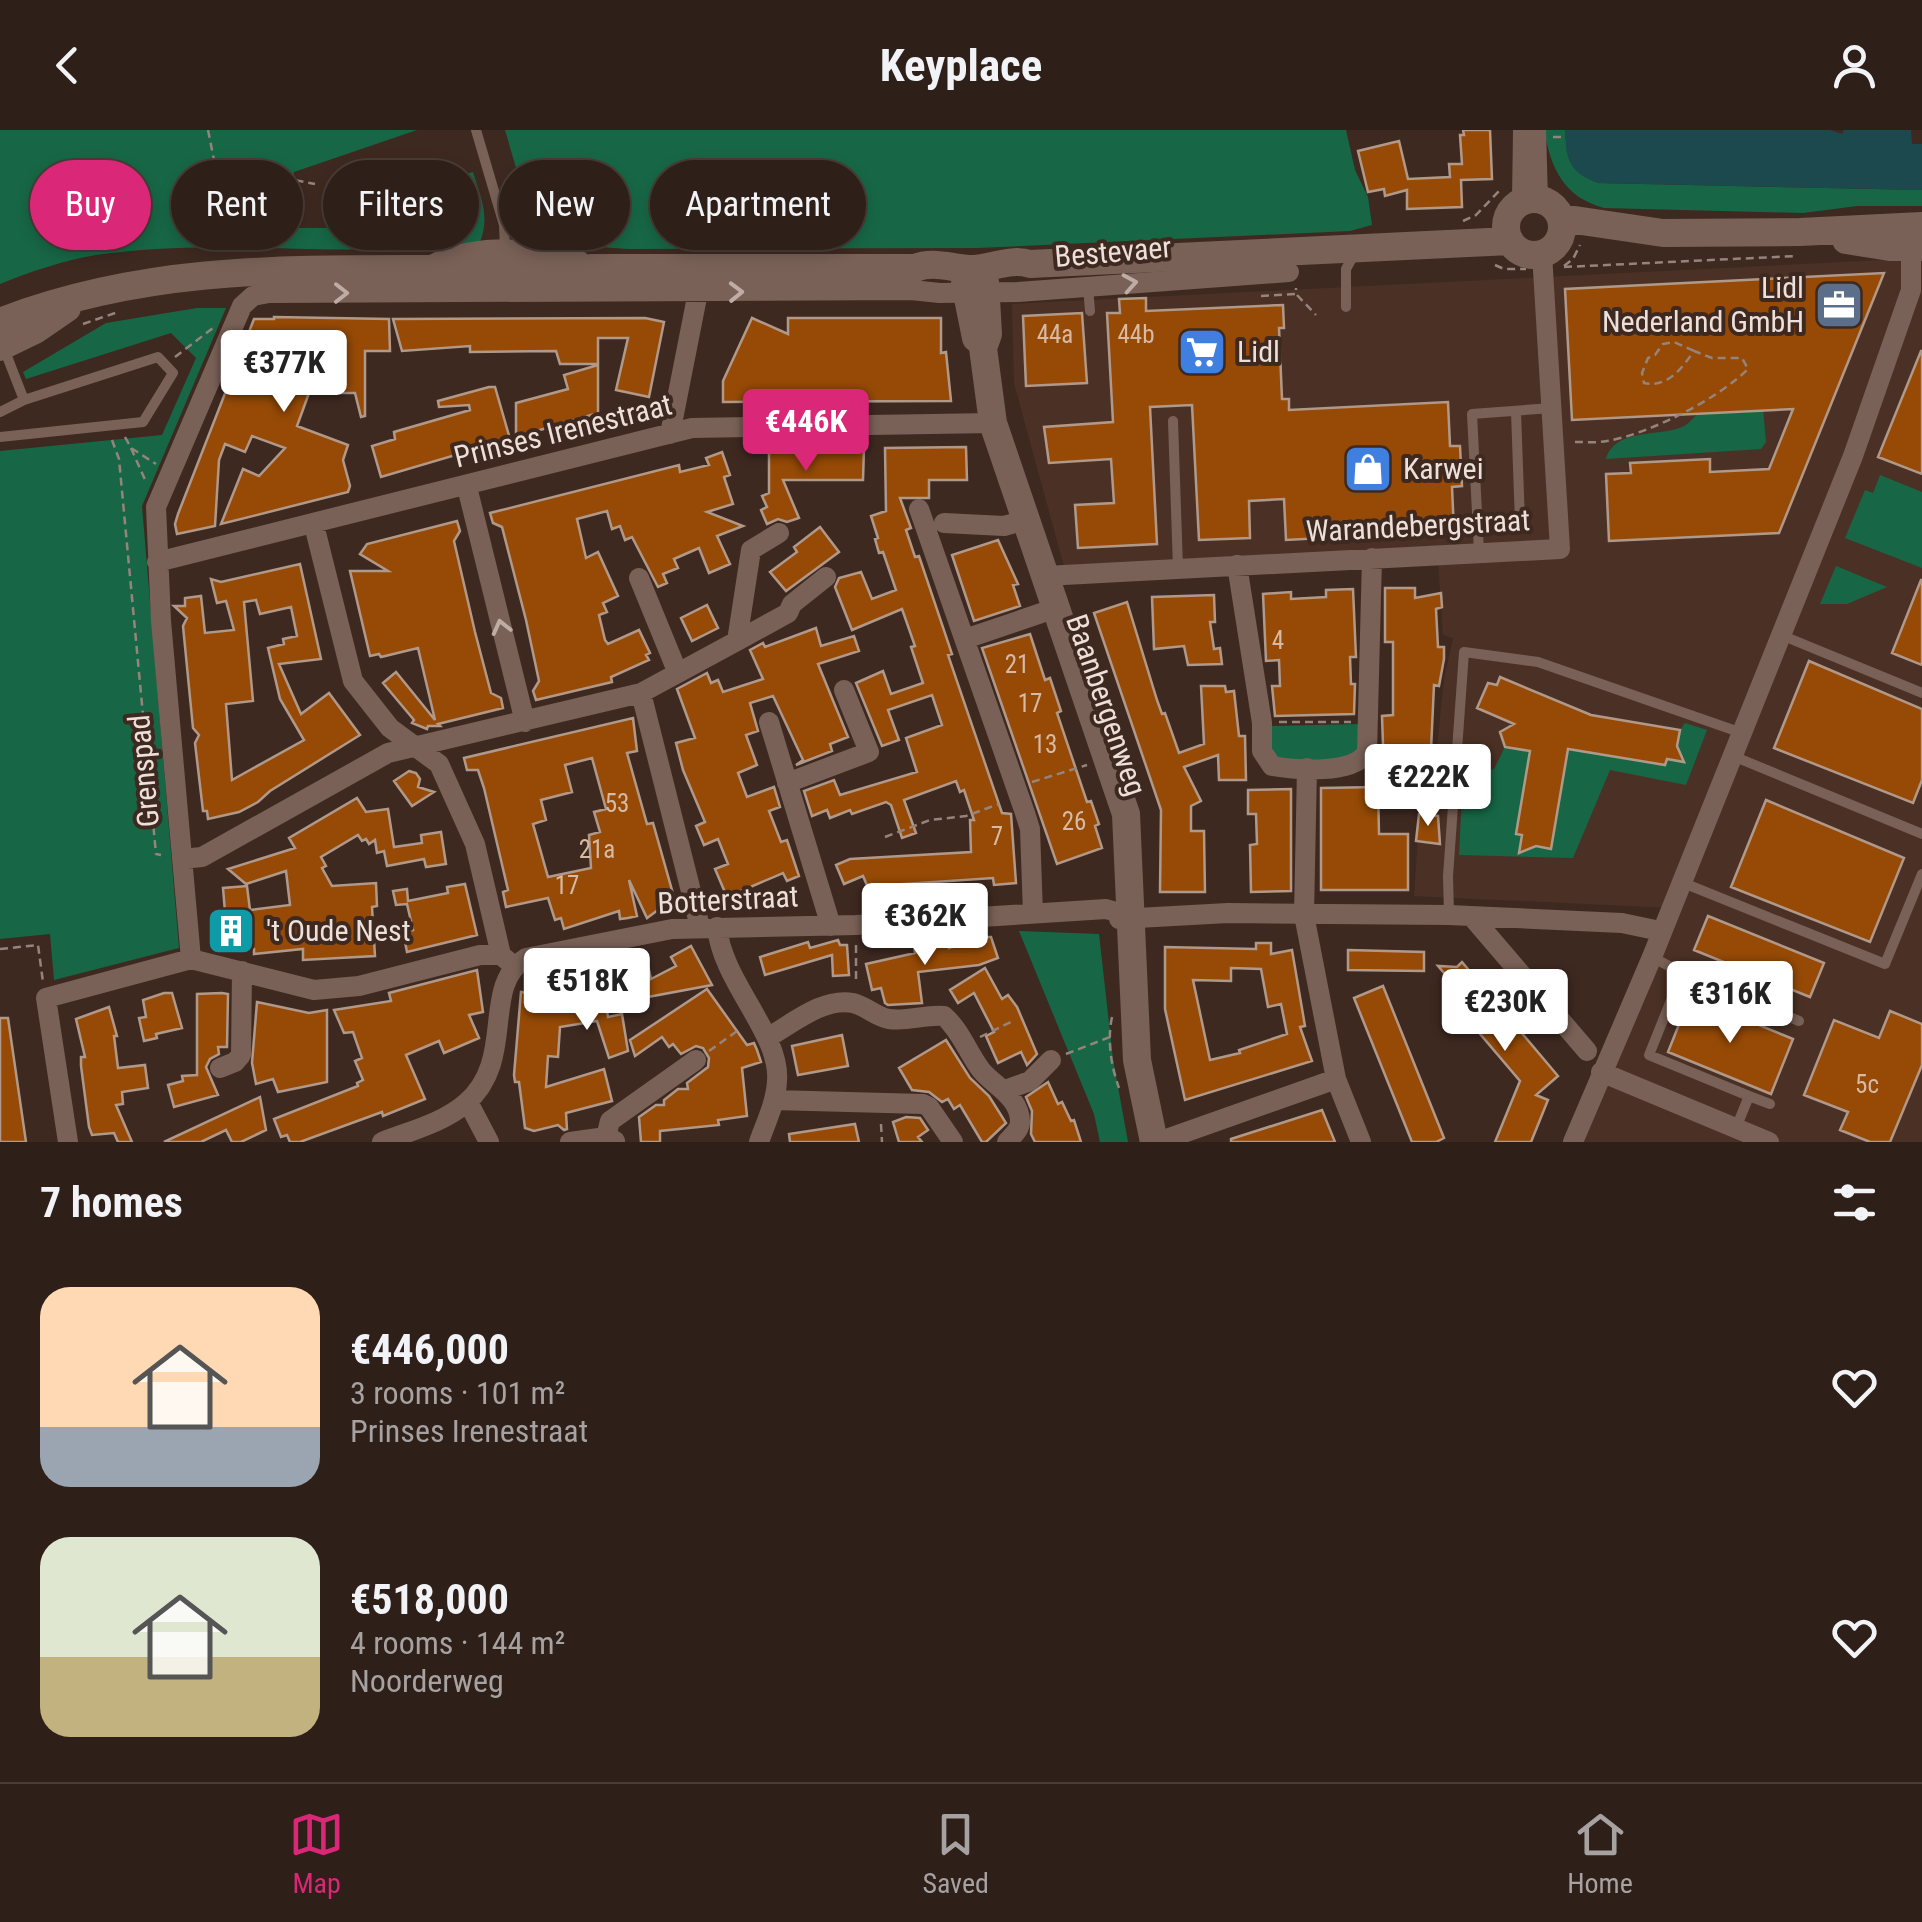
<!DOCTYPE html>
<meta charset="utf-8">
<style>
:root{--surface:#2e1f18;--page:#3a2c25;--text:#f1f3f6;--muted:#a7a2a2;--line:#493d37;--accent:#db2777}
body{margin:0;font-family:"Roboto Condensed",sans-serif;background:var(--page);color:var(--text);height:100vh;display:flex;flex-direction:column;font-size:38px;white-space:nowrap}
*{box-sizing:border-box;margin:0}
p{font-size:32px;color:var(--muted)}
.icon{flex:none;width:55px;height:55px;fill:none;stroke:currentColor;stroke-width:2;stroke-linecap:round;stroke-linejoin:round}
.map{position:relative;height:1012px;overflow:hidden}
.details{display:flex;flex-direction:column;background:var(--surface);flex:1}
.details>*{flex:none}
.banner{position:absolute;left:30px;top:30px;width:1000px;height:90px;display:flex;gap:20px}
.price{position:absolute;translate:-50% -85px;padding:0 22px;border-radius:10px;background:#fff;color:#222;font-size:32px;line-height:65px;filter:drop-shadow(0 2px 5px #0008)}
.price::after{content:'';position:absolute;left:50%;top:60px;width:30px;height:22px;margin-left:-15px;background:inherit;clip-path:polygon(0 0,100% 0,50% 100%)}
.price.active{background:var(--accent);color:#fff}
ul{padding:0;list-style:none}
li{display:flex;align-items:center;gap:30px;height:250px;padding:0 40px}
li span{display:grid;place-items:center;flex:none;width:280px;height:200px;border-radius:30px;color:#555}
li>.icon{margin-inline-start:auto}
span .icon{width:120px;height:120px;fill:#fffc;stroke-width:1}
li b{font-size:42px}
h2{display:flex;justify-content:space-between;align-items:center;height:120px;padding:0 40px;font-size:42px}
.chip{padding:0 35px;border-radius:45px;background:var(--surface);box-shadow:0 5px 15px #0003,0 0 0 2px var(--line);font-size:35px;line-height:90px}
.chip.active{background:var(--accent);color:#fff}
header{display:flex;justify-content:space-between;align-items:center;height:130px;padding:0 40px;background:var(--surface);font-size:45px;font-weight:700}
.dock{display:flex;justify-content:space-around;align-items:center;height:140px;border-top:2px solid var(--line);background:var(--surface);font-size:28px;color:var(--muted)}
.dock a{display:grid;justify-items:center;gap:5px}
.dock .active{color:var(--accent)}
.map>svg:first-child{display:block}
.built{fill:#4b3125}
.green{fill:#176746}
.water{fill:#1c494d}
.building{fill:#964a06;stroke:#b1998a;stroke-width:2.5;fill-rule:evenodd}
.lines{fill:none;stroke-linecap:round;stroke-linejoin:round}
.path{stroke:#95847c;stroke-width:2.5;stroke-dasharray:8 5;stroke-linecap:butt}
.lane{stroke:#796157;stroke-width:10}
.street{stroke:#796157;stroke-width:20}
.secondary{stroke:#796157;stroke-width:28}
.oneway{stroke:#bfada5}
.labels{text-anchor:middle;stroke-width:8;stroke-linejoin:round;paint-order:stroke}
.number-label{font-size:25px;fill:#d7baa4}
.street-label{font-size:30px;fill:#eddfd9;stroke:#3e2920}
.poi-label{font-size:30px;fill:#eddfd9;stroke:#3e2920;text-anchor:start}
</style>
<header><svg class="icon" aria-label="back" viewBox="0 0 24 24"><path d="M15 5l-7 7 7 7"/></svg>Keyplace<svg class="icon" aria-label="person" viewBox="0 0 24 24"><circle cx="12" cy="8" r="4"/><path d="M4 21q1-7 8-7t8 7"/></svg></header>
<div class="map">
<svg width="1922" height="1012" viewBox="0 0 1922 1012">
<rect width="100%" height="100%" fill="#3e2920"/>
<path class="built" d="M1922,128V1012H1580L1672,778L1414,766L1420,676H1431L1429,673L1432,666L1444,549L1453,508L1443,505L1438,431L1068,451L1014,253L1012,174Z"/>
<path class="green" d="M0,0H417L294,42V98H459L467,91L463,45L473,42C481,68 490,86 480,112C353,131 223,106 96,125C64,130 30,142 0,154Z
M505,0H1346L1355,40L1368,67L1372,95L1350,101L977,118L628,119L524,112L509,67L548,53L517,41Z
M1544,0H1565L1567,22L1598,53L1922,60V76H1857L1803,83L1604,78C1564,67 1551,39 1544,0Z
M197,178H226L142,376L179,818L54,850L50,804L0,809V321L162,305L196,228L171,203L26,249L23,242L106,193Z
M1762,267L1766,312L1761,319L1606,329C1615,298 1659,307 1682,297C1690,294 1693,287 1700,282C1716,273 1744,271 1762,267Z
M1880,345L1922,362V438L1845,408L1865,360L1873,363Z
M1836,436L1887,457L1847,474H1820Z
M1685,593L1707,600L1686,655L1610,640L1573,728L1459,725L1463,644L1494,639L1505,617L1531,616L1516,704L1522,705L1520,718L1524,721L1529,715L1550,719L1568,619L1665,635L1667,629L1682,628L1676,622L1680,600Z
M1362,594V621L1351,633L1272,629L1268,596Z
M1019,801L1099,804L1113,929L1128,1012H1100L1094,984Z"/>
<path class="water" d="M1565,0H1830L1842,4L1844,0H1911L1912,14H1922V60L1598,53C1568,42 1566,29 1565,0Z"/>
<path class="building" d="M1463,0H1490L1492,49L1461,50L1462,77L1407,79V60L1385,66L1384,59L1368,62L1358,21L1399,11L1408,49L1450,47L1449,34H1462L1460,5H1464Z
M1884,143L1779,403L1609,411L1606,344L1631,343L1630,333L1710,329V342L1769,339L1793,279L1572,290L1565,159Z
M1146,168V181L1283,175L1284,198H1279L1282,269H1289V280L1448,272L1450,316H1460L1462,356L1452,357L1454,401L1286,410L1284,369L1249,371L1250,408L1199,410L1192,275L1150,277L1157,414L1078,418L1075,375L1114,373L1111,329L1049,333L1044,297L1113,292L1107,183H1120L1119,169Z
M1082,183L1087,253L1026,256L1023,186Z
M274,187L389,189L390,221H365V286L361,287L355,263H309L297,296L348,315L343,330L350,356L348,362L221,394L243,339L259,346L285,318L252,306L245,322L225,314L219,330L215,396L177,404L175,394L178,384L254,189H274Z
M645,188L664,192L649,267L616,260L628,208H598V234H560L556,221L470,222V216L402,221L393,189Z
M752,188L788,204V188H941V223L946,222L951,271L723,272V251Z
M1921,221H1922V344L1878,327Z
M598,235V283L516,307V273L568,259L564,245Z
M489,257H495L510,309L381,347L372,316L395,309L394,302L470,280L469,275L439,277L438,271Z
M769,317L864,318L863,350H783L799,388L787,392L778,389L767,394L761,380L767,377L762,366L769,363Z
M966,317L967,350H929V368H900L911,398L906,400L915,427L919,426L952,524L948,525L1002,683L1011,684L1016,753L994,755L993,748L891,755L894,762L891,766L874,772L863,746L844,754L836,735L850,729L971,722L970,690H974L964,660L960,662L956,651L904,670L916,703L902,708L891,675L886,672L852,684L850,680L830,688L827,680L812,686L804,661L834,650L840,665L917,642L906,608L942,595L932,565L888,580L899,610L882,616L856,553L883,541L891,564L923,553L911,517L915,516L902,479L852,500L835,457L839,448L861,442L872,469L896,460L883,422L879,423L875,409L878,408L871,386L886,381L885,318Z
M722,322L730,345L724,347L733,374L707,382L743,396L717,406L730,434L709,443L699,418L674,429L678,438L663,444L667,453L658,457L632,407L625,410L620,396L612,399L607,381L577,389L586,428L598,422L618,466L603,473L607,482L599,485L605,510L608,514L639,500L650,523L646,525L649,530L611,547L612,552L536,570L533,561L539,551L526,490L502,397L493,393L490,383L679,335L680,342L709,335L706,328Z
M457,391L460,401L454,411L475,502L491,563L501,568L503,578L438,594L440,596H428L427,599L412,593L414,590L383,553L396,542L435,590L418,518L381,527L379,524L370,526L350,441H388L360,424L367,414Z
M820,397L839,422L786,461L770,442L797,422L794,417Z
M998,410L1018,454L1013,455L1020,476L974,491L952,425Z
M300,434L321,529L279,534L301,584L329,563L360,605L270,661L258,672L239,682L208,689L207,681H203L195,613L199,605L193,598L183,496L187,488L174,476H185V468L201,466L205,503L234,500L226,471L217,473L211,449L221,452ZM256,470L260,484L291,477L297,506L283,509L284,514L268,518L280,569L304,610L232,650L226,574L253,571L244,472Z
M1921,450H1922V535L1892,523Z
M1385,458H1415V468L1441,463L1442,477L1436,479L1438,517H1444V529L1439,556L1434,555L1431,620L1437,619L1436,633L1414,636V642L1384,643L1382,586L1393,585V512H1385Z
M1353,459L1356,527H1350L1351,554H1355L1354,584L1275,586L1272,556H1280L1279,530L1266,531L1263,464L1291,462V469L1326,467V460Z
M1214,465L1215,492H1210L1214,519L1220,518L1222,534L1188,535L1184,516L1154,519L1152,467Z
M1127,472L1157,570L1162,584L1165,583L1179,623L1204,614L1201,556H1225L1226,562L1234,561L1239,606H1245L1246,650H1219L1218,625L1184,637L1201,671L1191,676V701H1204L1205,762H1160L1161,680L1094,483Z
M707,475L718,498L692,511L681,488Z
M816,498L821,516L854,506L859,521L818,534L848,607L830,614L832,621L796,635L803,630L773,566L750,573L758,601L746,605L757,635L738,643L747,667L774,657L780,677L769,681L781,712L787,710L799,746L787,751L783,743L727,767L715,739L728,734L718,709L704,715L696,696L705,692L683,640L676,613L695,608L677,559L707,543L711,553L718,550L723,562L763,549L750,520L763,513L765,517Z
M1030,504L1045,550L1050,548L1061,581L1057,583L1087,672L1091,671L1099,694L1095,696L1102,718L1057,734L982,518Z
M1809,531L1922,579V650L1913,673L1774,618Z
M1500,547L1591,585L1680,600L1677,616L1684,632L1667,629L1665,635L1568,619L1551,719L1536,716L1519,723L1522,705L1516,704L1530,621L1505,617L1500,602L1514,594L1477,578L1488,553L1497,555Z
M633,588L637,621L627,623L647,694L653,693L677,778L658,780L647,788L629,750L637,786L628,788L620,789L619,781L564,799L561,788L555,790L548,768L506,777L503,762L508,760L484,658L478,640H467L464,628ZM592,628L606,679L594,682L600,702L589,705L591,738L548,747L533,694L546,690L541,670L572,662L565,635Z
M409,641L416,643L420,649L418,657L434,662L412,676L394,651Z
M1378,657L1379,704H1408V760H1321V658Z
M1291,659V761L1251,762L1250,715L1257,714L1256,684H1248V660Z
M357,668L366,682L388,679L394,717L422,713L421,705L441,702L446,734L426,737L424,729L387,736L384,721L377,723L375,710L369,714L366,709L362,711L358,705L321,727L326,736L322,738L332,756L376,753L377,776L372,777L375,826L303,830V819L254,824V819L217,809L225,782L223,758L247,756L250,780L290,775L286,741L246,754L228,739L295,718L289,708Z
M1766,670L1904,728L1870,812L1731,757Z
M1419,684L1438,686L1440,714L1416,711Z
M465,754L477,805L407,822L403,802L413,800L407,774L396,775L393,761L407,759L408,771L448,763L447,757Z
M1708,786L1824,833L1810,867L1694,820Z
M983,807H991L998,828L979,835L918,842L922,873L888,875L885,873L881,858L872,860L866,834L915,823L914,816L948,811L949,818Z
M838,810L840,815H847L849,845L833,846L832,825L765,845L760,827L808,812L810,818Z
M1256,813H1271V824L1292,820L1305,896L1300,897L1312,931L1185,970L1165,879V817L1256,819ZM1231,838L1261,839L1268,877L1281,874L1287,904L1239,920L1240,923L1210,930L1193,850L1231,851Z
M691,816L712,855L637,869L634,854L604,861L608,887L622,884L628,921L609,928L597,891L560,897L558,927L548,926L546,957L604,939L612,971L566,983L567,999L564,1000L558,995L534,1001L525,998L519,952H515L514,945L521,862L538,864L537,879L567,881L566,878L584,875L575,838L645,822L651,849L676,836L671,827Z
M1348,820L1424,822V841L1348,840Z
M1462,832L1558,946L1536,965L1548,970L1531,1012H1495L1520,951L1447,865L1456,857L1438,836L1457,837Z
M985,838L1002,869L1008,865L1017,877L1037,924L1027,935L1021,922L998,933L986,906L994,902L974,863L958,873L950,860Z
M477,840L483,882L469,885L479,908L444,923L439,911L406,925L425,969L383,986L382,982L300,1012H290L287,1005L281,1007L274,989L358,956L357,953L363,950L355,931L362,928L353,902L344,903L334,880L391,871L389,863Z
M1383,856L1444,1008L1436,1012H1412L1354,868Z
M707,859L747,915L754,913L757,920L761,932L742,938L747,986L718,990L719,995L660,1001V1012H641L639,987L656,975H664V970L678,959H688L687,953L708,937L709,928L703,918L696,916L681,924L673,914L669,917L662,907L635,926L630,910Z
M164,863H172L182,898L156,904L157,908L144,911L139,888L146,887L143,870Z
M222,863L228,864L227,917H218L219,924L210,929L206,937L218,965L174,977L168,955L183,951L182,946L197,945V864Z
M1690,867L1793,909L1771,964L1668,922Z
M257,872L309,883L327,880V952L278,962L273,949L256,954L252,933Z
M109,877L117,906H114L118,938L145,935L148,958L122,962L123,974L116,975L132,1012H118L114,1003L92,1005L89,997L81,936V927H85L76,889Z
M1890,881L1922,894V935L1890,1012H1870L1840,1000L1848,982L1804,965L1834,890L1879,908Z
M0,888H8L26,1012H0Z
M842,905L848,936L798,945L792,916Z
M946,910L970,948L989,966L1006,993L986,1012H982L960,975L954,979L948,969L942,972L929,962L912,960L899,938Z
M1048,952L1058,974L1062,972L1071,991L1074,990L1081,1012H1035L1031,1004L1032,981L1026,967Z
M260,967L266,1000L241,1012H232L226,1000L201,1012H164Z
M1322,980L1335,1012H1231V1009Z
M906,987L920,988L928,1000L918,1007L922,1012H899L893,992Z
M855,994L859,1012H790L789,1004Z"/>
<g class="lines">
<path class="path" d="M208,0L219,55L218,120
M1553,7H1564
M219,35L315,54
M1463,91L1476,85L1502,58
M1495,135L1504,139H1526
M1564,136L1573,129L1580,115
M1564,137L1796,126
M1297,165L1316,185
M1261,166L1296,164V158
M83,194L118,182
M175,227L213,198
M125,307L131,318L156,334
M112,310L119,329L156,724L161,725
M1575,312C1585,312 1596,313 1607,311C1649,304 1718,269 1748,239L1742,228H1712L1694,221C1682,238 1668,258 1644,253L1642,243L1648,228L1655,225L1663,214L1674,212L1694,221
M131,318L146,352
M1279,592H1351
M1032,652L1087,635
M885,707L930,690L966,686L999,674
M856,815V852
M0,819L38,815L43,852
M1112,887C1107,910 1111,936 1119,958
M980,907L1015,890
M709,921L740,899
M1066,924L1110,907
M881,994L882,1012"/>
<path class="lane" d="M476,0L504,95L505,119
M1088,157L1090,181
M1346,177V139L1351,130L1350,119
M3,216L24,270
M0,282L24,270L158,227L173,243L143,292L0,307
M1173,291L1178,438
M1478,394L1520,392L1516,282
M1479,422L1472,284L1551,278
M1781,505L1922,563
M1733,626L1922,704
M1681,752L1885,834L1922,744
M1449,785L1448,746L1464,522L1538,532L1742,603
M1652,827L1682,843L1799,891
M1682,843L1649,925L1749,966L1736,998
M1749,966L1770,974"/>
<path class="street" d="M1536,0L1538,69
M1522,71L1523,0
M670,304L698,162
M467,357L525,592
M919,379L1025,683L1030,699L1033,784
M944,393L1004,396L1026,390
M314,395L353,551L390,598L439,634L475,714L501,825L509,832
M157,432L692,298L993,293
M1237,435L1262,593V621L1272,636C1296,640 1354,645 1367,622L1372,428
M1045,446L1560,419L1542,124
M639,448L677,541
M965,509L1056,478
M737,511L788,483L792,474L826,447
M641,563L700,797
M769,592L831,796
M1307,638L1304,785L1336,949L1361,1012
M787,653L869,622L844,560
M182,729L202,727L388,623L641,563L737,511L751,420L779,403
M1473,788L1587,921
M1119,789L1228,783L1449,785L1622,793L1660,801
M717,797C722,852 781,904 777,951C776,972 766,992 759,1012
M191,829L161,491L156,377L242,176L253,166L269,163L911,160L940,163L1018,162L1289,142
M767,908C792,894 823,867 853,873C866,876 876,887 889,889C907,892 926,884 944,886C961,901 968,923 981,940C994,956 1020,967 1020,992C1020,1000 1012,1006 1007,1012
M220,938L235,932L241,925L242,841
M1601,942L1769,1012
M1005,960L1030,951L1051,930
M774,970L923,974L929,977L953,1012
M468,972L489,1012
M606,1007L610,991L696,930
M68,1012L46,868L191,829L314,860L359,856L480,825H501
M382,1012C410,1001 443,993 466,973C517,929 480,856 526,828L672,799L856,795L1106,779L1130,786
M570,1012L606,1007L615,1011
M1158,1012L1336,949
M1573,1012L1652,827L1853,326L1911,160V104"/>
<path class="secondary" d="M1506 97a28 28 0 1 1 56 0a28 28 0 1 1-56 0Z
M1561,88L1663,103L1800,102L1922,96
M1846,110L1890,117H1922
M438,136C480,118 534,121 577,134
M973,139L985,152L988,204L983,218L993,293L1126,684L1137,930L1154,1012
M973,139L965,153L976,208
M0,192C141,137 282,139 432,139C481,153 540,150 590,138H915C934,130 953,139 973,139C992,138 1011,128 1030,134L1510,111
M0,217L35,200L67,178"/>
</g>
<defs><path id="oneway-chevron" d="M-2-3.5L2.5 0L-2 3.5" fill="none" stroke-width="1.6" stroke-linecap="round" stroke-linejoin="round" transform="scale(2.5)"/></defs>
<g class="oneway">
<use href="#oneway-chevron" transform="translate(1130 153) rotate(-10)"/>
<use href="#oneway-chevron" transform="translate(736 162) rotate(-1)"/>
<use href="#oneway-chevron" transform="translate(341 163)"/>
<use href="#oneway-chevron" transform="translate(501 497) rotate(-104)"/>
</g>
<defs>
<g id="office-square" transform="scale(2.5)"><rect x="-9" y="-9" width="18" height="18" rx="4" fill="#5c6f8a" stroke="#3e2920"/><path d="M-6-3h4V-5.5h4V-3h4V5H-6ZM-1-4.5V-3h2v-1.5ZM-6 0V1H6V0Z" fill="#fff"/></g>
<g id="supermarket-square" transform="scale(2.5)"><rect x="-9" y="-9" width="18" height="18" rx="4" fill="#3f7fe0" stroke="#3e2920"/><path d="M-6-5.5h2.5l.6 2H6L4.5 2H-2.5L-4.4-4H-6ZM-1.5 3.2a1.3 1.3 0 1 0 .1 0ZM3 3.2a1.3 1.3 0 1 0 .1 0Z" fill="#fff"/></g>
<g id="shop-square" transform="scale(2.5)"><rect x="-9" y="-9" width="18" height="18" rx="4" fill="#3f7fe0" stroke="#3e2920"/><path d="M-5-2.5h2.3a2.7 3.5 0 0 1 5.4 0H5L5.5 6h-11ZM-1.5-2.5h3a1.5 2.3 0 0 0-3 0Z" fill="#fff"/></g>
<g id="building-square" transform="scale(2.5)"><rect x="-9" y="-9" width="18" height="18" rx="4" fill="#0f9aa8" stroke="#3e2920"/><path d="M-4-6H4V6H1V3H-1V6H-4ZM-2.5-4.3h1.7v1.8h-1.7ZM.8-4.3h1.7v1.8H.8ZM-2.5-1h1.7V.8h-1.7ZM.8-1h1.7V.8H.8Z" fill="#fff"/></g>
</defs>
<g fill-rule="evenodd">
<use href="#office-square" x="1839" y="175"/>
<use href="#supermarket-square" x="1202" y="222"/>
<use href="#shop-square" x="1368" y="339"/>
<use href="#building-square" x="231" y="801"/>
</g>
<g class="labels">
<g class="number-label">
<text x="1055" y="213">44a</text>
<text x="1136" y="213">44b</text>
<text x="1278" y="519">4</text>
<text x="1017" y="543">21</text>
<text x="1030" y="582">17</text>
<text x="1045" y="623">13</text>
<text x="617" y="682">53</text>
<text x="1074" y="700">26</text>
<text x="997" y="715">7</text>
<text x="597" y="728">21a</text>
<text x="567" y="764">17</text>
<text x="1867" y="963">5c</text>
</g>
<g class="street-label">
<text transform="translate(1113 122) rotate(-5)" y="10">Bestevaer</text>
<text transform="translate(563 301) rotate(-14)" y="10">Prinses Irenestraat</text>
<text transform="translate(1418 396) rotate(-3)" y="10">Warandebergstraat</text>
<text transform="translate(1106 575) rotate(71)" y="10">Baanbergenweg</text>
<text transform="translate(144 641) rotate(-95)" y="10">Grenspad</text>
<text transform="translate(728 770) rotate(-3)" y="10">Botterstraat</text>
</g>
<g class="poi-label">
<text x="1804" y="168" text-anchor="end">Lidl<tspan x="1804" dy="34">Nederland GmbH</tspan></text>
<text x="1237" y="232">Lidl</text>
<text x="1403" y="349">Karwei</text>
<text x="266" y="811">'t Oude Nest</text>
</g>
</g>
</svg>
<b class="price" style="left:284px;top:285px">€377K</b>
<b class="price active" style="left:806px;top:344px">€446K</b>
<b class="price" style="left:1428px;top:699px">€222K</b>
<b class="price" style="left:925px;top:838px">€362K</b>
<b class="price" style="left:587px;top:903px">€518K</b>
<b class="price" style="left:1730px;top:916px">€316K</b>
<b class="price" style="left:1505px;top:924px">€230K</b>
<div class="banner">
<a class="chip active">Buy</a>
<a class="chip">Rent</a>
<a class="chip">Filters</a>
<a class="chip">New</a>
<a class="chip">Apartment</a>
</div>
</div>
<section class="details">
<h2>7 homes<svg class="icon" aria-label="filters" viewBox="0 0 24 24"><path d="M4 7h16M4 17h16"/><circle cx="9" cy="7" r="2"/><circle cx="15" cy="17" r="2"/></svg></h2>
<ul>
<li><span style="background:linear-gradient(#ffd9b3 70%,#9aa5b1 0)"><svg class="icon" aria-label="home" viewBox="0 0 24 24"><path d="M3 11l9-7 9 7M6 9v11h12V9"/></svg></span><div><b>€446,000</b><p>3 rooms · 101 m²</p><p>Prinses Irenestraat</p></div><svg class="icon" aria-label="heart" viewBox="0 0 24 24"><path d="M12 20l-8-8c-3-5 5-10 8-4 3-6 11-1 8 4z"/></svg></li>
<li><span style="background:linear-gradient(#dfe7d0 60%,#c2b280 0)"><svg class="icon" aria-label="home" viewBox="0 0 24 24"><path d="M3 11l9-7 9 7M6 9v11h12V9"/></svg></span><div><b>€518,000</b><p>4 rooms · 144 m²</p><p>Noorderweg</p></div><svg class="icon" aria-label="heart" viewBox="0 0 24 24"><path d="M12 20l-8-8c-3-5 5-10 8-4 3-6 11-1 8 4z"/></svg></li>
</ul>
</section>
<nav class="dock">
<a class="active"><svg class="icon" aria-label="map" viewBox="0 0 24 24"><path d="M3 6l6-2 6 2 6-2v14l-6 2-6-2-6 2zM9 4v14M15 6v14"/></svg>Map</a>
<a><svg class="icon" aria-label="saved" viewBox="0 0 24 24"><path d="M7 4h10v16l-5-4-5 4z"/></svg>Saved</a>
<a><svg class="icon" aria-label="home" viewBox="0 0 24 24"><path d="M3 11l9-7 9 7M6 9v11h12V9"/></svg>Home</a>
</nav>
